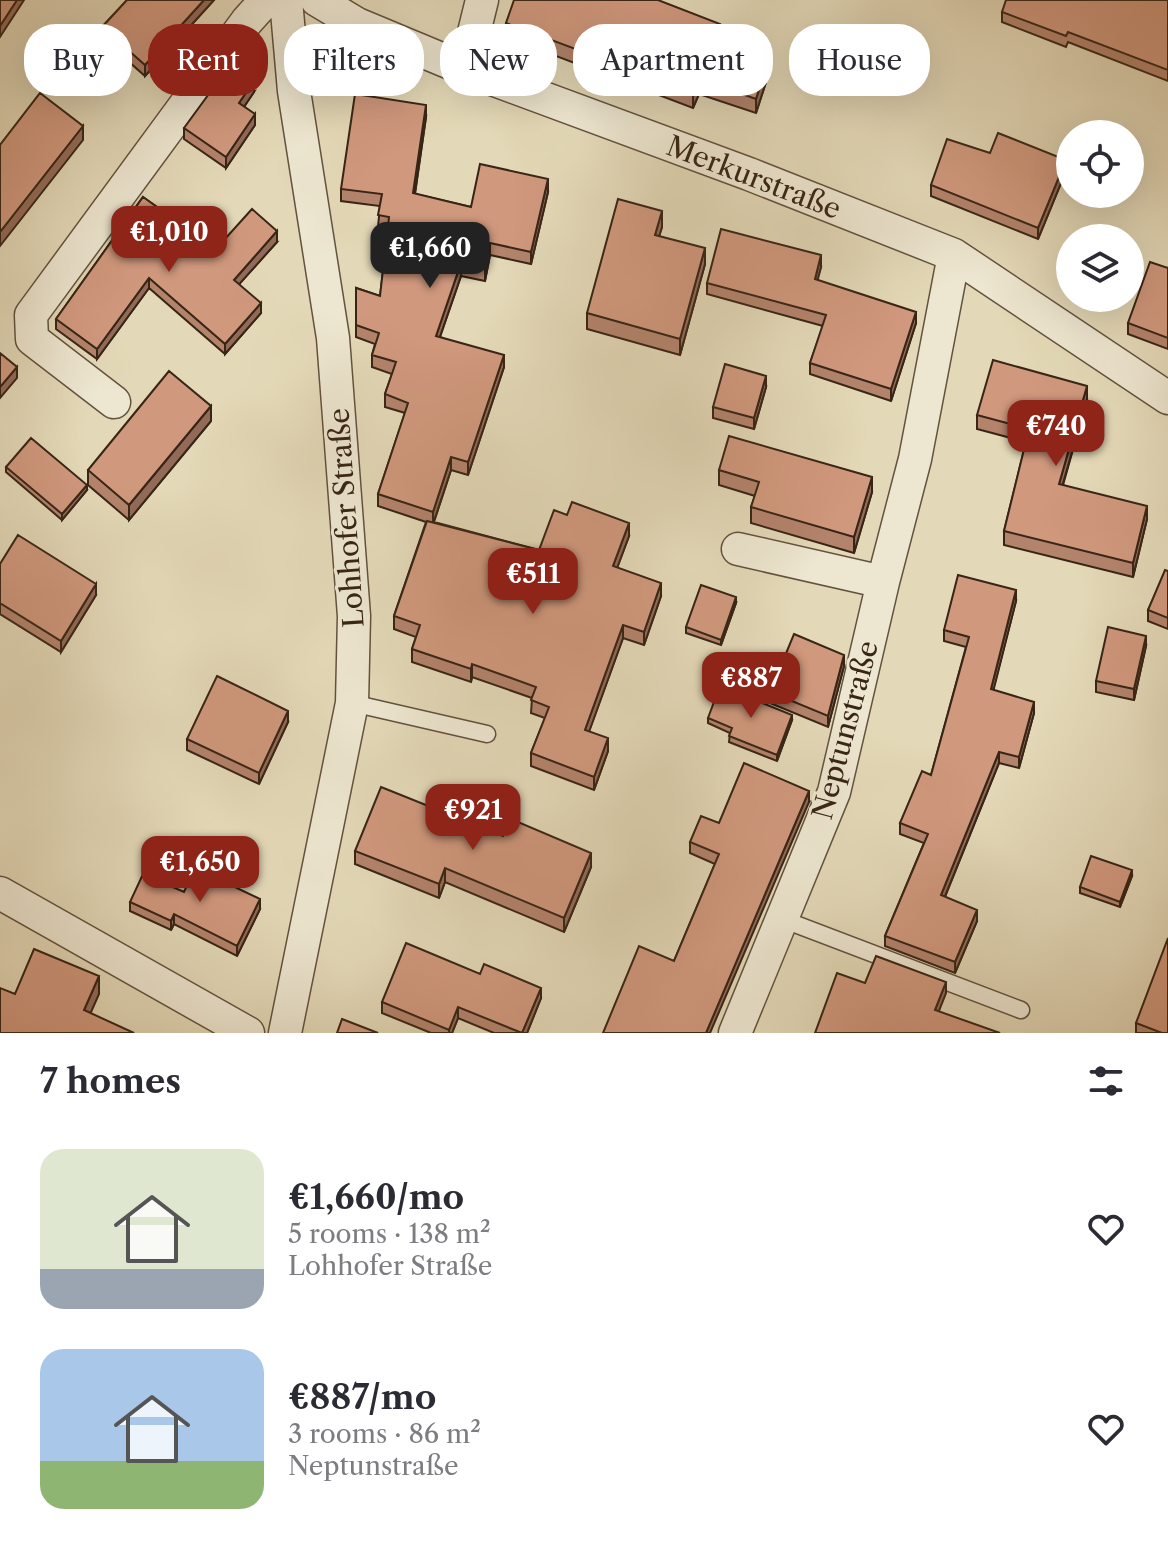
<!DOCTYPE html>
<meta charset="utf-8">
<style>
:root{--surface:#fff;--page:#f7f7f7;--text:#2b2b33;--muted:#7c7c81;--accent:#8f2418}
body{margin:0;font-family:"Libre Caslon Text",serif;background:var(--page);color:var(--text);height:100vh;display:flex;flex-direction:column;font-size:30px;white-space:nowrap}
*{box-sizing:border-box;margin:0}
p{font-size:26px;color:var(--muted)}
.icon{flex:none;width:44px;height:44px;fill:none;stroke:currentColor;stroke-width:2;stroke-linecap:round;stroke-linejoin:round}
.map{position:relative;height:1033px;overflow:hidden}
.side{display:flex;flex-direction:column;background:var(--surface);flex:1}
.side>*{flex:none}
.banner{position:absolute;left:24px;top:24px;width:1120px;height:72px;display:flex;gap:16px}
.controls{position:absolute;left:1056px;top:120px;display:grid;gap:16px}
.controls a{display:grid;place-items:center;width:88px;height:88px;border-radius:50%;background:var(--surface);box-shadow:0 8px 32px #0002;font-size:40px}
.price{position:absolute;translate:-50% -68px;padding:0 18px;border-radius:16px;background:var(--accent);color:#fff;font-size:26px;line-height:52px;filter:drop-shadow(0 2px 4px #0008)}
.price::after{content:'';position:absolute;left:50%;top:48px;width:24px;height:18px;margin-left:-12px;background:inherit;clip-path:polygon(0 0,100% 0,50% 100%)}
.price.current{background:#222;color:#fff}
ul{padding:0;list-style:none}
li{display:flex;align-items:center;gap:24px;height:200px;padding:0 40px}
li span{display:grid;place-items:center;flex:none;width:224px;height:160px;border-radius:24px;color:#555}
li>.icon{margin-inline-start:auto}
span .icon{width:96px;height:96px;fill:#fffc;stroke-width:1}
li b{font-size:34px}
h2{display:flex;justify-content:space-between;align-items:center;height:96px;padding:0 40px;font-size:34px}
.tag{padding:0 28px;border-radius:32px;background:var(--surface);box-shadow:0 8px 32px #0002;font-size:28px;line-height:72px}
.tag.current{background:var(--accent);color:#fff}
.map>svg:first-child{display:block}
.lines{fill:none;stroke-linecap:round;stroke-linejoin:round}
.lane-casing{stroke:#63523e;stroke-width:19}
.street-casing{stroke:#63523e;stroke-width:35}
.lane{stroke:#ede6d0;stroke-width:16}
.street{stroke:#ede6d0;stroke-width:32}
.wall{fill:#b3836c;stroke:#382516;stroke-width:2}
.shaded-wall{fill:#926a58;stroke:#382516;stroke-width:2}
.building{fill:#d0987d;stroke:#382516;stroke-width:2}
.labels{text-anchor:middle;stroke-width:6;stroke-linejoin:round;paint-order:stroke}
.street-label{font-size:28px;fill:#382516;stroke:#ede6d0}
</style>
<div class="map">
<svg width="1168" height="1033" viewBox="0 0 1168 1033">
<rect width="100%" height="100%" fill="#e3d8b7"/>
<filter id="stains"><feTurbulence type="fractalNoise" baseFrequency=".0025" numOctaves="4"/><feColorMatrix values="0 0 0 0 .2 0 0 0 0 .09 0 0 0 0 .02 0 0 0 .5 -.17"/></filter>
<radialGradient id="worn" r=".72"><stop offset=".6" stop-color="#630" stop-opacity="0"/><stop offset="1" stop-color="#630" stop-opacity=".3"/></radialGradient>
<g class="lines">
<g class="lane-casing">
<path id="lane" d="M352,703L487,734
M782,919L1021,1010"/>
</g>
<g class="street-casing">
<path id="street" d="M317,0L357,24L465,69L749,174L954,255L1168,398
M465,69L482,0
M114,402L32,339L31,315L247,21L266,0
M738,549L883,582
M0,893L248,1033
M285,1033L352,703L354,616L333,338L294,91L286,0
M735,1033L834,792L883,582L915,459L954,255"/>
</g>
<use href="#lane" class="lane"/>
<use href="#street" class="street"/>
</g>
<path class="wall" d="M127,0H214L145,76L102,38V27Z
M1168,0V81L1068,42L1066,47L1002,22V12Z
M506,23L720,38L717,44L768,76L756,113L699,94L693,108L506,37Z
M254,92L244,107L255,125L226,168L184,139V128Z
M426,117L415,194L471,207L548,192L531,264L490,255L485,281L461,276L440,337L504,367L468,475L451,470L434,522L539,550L629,536L617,568L661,596L644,645L623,638L589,731L608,751L594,790L531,766V753L545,718L531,713L532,698L472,677L471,682L412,662V649L416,637L394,629V616L426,522L378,506V494L405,413L385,407V394L392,374L372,367V355L375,344L356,337V288L380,296L388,229L378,227L380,206L341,201V189Z
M990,153L1066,171L1038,239L931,196V185Z
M143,197L216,249L277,242L239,284L261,313L225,354L149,288L97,359L56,329V319Z
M662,227L659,236L705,264L680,355L587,329V313Z
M821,267L817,280L916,323L891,401L810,374V363L823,326L707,294V283Z
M1168,268V349L1128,334V323Z
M766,387L754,429L713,418V407Z
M1087,400L1063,485L1147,519L1133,577L1004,545V531L1026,442L977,429V415Z
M211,421L129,520L88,485V470Z
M6,467L87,490L62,520L6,472Z
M719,470L872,492L854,553L751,523V507L755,496L719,485Z
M0,564L96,595L61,652L0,614Z
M1168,571V629L1148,621V610Z
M1016,601L993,690L1034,713L1019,768L999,763L945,897L977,921L955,973L885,946V936L924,843L900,834V823L931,775L966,647L944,641V630Z
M736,603L721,645L686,633V627Z
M1146,646L1134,700L1096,692V681Z
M844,666L828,727L770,703V692Z
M708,718L792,720L777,761L729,742L730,733L708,723Z
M288,722L259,784L187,750V739Z
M809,802L674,961L715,864L690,853V842L719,823Z
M503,836L591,867L564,932L445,882L439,898L355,864V851Z
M1132,876L1120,907L1080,893V887Z
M184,892L260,909L237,956L174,924L171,930L130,911V902Z
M480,974L541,998L527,1033H494L458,1018L452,1033H431L382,1013V1002Z
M1136,1023L1168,1033H1136Z"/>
<path class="shaded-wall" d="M17,0H24L0,37V26Z
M204,0H214L145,76V65Z
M720,24V38L712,57V43Z
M768,61V76L756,113V99Z
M699,79V94L693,108V93Z
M254,81V92L239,114V103Z
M426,105V117L413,206V193Z
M255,114V125L226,168V157Z
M83,126V140L0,246V232Z
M1066,160V171L1038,239V228Z
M548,179V192L531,264V252Z
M662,211V227L655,250V235Z
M277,231V242L234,290V280Z
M490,243V255L485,281V269Z
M705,248V264L680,355V339Z
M821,255V267L815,290V279Z
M461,263V276L436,348V336Z
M149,278V288L97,359V349Z
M261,303V313L225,354V344Z
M916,312V323L891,401V389Z
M504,355V367L468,475V462Z
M17,367V378L0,398V387Z
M766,376V387L754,429V418Z
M1087,386V400L1059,497V484Z
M211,406V421L129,520V505Z
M451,457V470L433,524V512Z
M872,477V492L854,553V537Z
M87,485V490L62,520V514Z
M1147,506V519L1133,577V563Z
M629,523V536L613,579V566Z
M661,583V596L644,645V632Z
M96,584V595L61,652V641Z
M1016,590V601L991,700V689Z
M736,597V603L721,645V640Z
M623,625V638L585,743V730Z
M1146,636V646L1134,700V689Z
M844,655V666L828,727V716Z
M472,664V677L471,682V669Z
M1034,702V713L1019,768V757Z
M288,711V722L259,784V773Z
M792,715V720L777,761V755Z
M608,738V751L594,790V777Z
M999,752V763L941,906V895Z
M809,791V802L710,1033H706Z
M591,853V867L564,932V918Z
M445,868V882L439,898V884Z
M1132,870V876L1120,907V902Z
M260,899V909L237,956V946Z
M977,910V921L955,973V962Z
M174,914V924L171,930V921Z
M99,976V994L84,1028V1010Z
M946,982V993L935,1021V1010Z
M541,988V998L527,1033H522Z
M458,1007V1018L452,1033H449V1030Z"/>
<path class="building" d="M0,0H17L0,26Z
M127,0H204L145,65L102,27Z
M514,0H658L720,24L712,43L768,61L756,99L699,79L693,93L506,23Z
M1006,0H1168V70L1068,32L1066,36L1002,12Z
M230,65L254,81L239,103L255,114L226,157L184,128Z
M40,93L83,126L0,232V145Z
M355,94L426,105L413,193L471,207L480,164L548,179L531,252L490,243L485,269L461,263L436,336L504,355L468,462L451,457L433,512L378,494L408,403L385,394L396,362L372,355L379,333L356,325V288L380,296L389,217L378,215L382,194L341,189Z
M998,133L1066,160L1038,228L931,185L947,139L990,153Z
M143,197L216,249L252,209L277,231L234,280L261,303L225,344L149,278L97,349L56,319Z
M618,199L662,211L655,235L705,248L680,339L587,313Z
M721,229L821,255L815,279L916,312L891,389L810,363L826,315L707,283Z
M1150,262L1168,268V338L1128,323Z
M0,353L17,367L0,387Z
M993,360L1087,386L1059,484L1147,506L1133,563L1004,531L1029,429L977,415Z
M725,364L766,376L754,418L713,407Z
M169,371L211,406L129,505L88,470Z
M729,436L872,477L854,537L751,507L759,482L719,470Z
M31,438L87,485L62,514L6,467Z
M572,502L629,523L613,566L661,583L644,632L623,625L585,730L608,738L594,777L531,753L549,707L531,700L536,687L472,664L471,669L412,649L420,625L394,616L427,521L539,550L554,510L567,515Z
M18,535L96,584L61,641L0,603V564Z
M1165,570L1168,571V618L1148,610Z
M958,575L1016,590L991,689L1034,702L1019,757L999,752L941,895L977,910L955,962L885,936L928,834L900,823L922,771L931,775L969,637L944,630Z
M701,585L736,597L721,640L686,627Z
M1108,627L1146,636L1134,689L1096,681Z
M794,634L844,655L828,716L770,692Z
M217,676L288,711L259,773L187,739Z
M720,686L792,715L777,755L729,736L732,728L708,718Z
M744,763L809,791L706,1033H603L639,946L674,961L719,854L690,842L701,816L719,823Z
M381,787L503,836L511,819L591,853L564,918L445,868L439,884L355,851Z
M1091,856L1132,870L1120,902L1080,887Z
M195,868L260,899L237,946L174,914L171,921L130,902L143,874L184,892Z
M1168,938V1033H1162L1136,1023Z
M406,943L480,974L484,964L541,988L522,1033L458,1007L449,1030L382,1002Z
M34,949L99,976L84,1010L134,1033H0V988L15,994Z
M876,956L946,982L935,1010L1000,1033H815L837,973L865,983Z
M342,1019L378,1033H337Z"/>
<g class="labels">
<g class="street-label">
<text transform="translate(754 177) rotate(21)" y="10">Merkurstraße</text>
<text transform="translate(346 518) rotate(-94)" y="10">Lohhofer Straße</text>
<text transform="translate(845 730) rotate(-75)" y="10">Neptunstraße</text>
</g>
</g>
<rect width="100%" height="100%" filter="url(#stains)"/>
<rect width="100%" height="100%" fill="url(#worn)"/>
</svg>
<div class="controls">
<a><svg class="icon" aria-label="locate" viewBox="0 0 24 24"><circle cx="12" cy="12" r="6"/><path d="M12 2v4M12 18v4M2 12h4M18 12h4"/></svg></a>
<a><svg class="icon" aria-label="layers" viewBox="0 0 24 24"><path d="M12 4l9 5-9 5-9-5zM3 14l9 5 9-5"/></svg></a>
</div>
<b class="price" style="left:169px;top:274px">€1,010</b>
<b class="price current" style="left:430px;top:290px">€1,660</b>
<b class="price" style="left:1056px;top:468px">€740</b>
<b class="price" style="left:533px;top:616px">€511</b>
<b class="price" style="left:751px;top:720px">€887</b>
<b class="price" style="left:473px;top:852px">€921</b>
<b class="price" style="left:200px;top:904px">€1,650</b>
<div class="banner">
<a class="tag">Buy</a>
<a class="tag current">Rent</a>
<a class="tag">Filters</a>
<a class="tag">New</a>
<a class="tag">Apartment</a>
<a class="tag">House</a>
</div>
</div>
<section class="side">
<h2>7 homes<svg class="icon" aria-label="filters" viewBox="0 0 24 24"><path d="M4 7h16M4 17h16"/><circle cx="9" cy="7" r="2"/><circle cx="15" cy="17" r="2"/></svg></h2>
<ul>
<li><span style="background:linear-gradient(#dfe7d0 75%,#9aa5b1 0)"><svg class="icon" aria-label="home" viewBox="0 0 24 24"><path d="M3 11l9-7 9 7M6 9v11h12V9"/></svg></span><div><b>€1,660/mo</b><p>5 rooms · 138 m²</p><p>Lohhofer Straße</p></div><svg class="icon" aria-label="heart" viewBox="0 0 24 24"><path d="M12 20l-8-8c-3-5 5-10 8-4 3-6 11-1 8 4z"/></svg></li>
<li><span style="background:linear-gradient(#a9c7e8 70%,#8fb573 0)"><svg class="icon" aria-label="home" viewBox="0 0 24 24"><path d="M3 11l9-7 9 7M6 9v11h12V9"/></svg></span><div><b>€887/mo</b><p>3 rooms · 86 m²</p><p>Neptunstraße</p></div><svg class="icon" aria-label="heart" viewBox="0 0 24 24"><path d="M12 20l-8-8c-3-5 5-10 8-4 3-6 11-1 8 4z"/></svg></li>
</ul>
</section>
